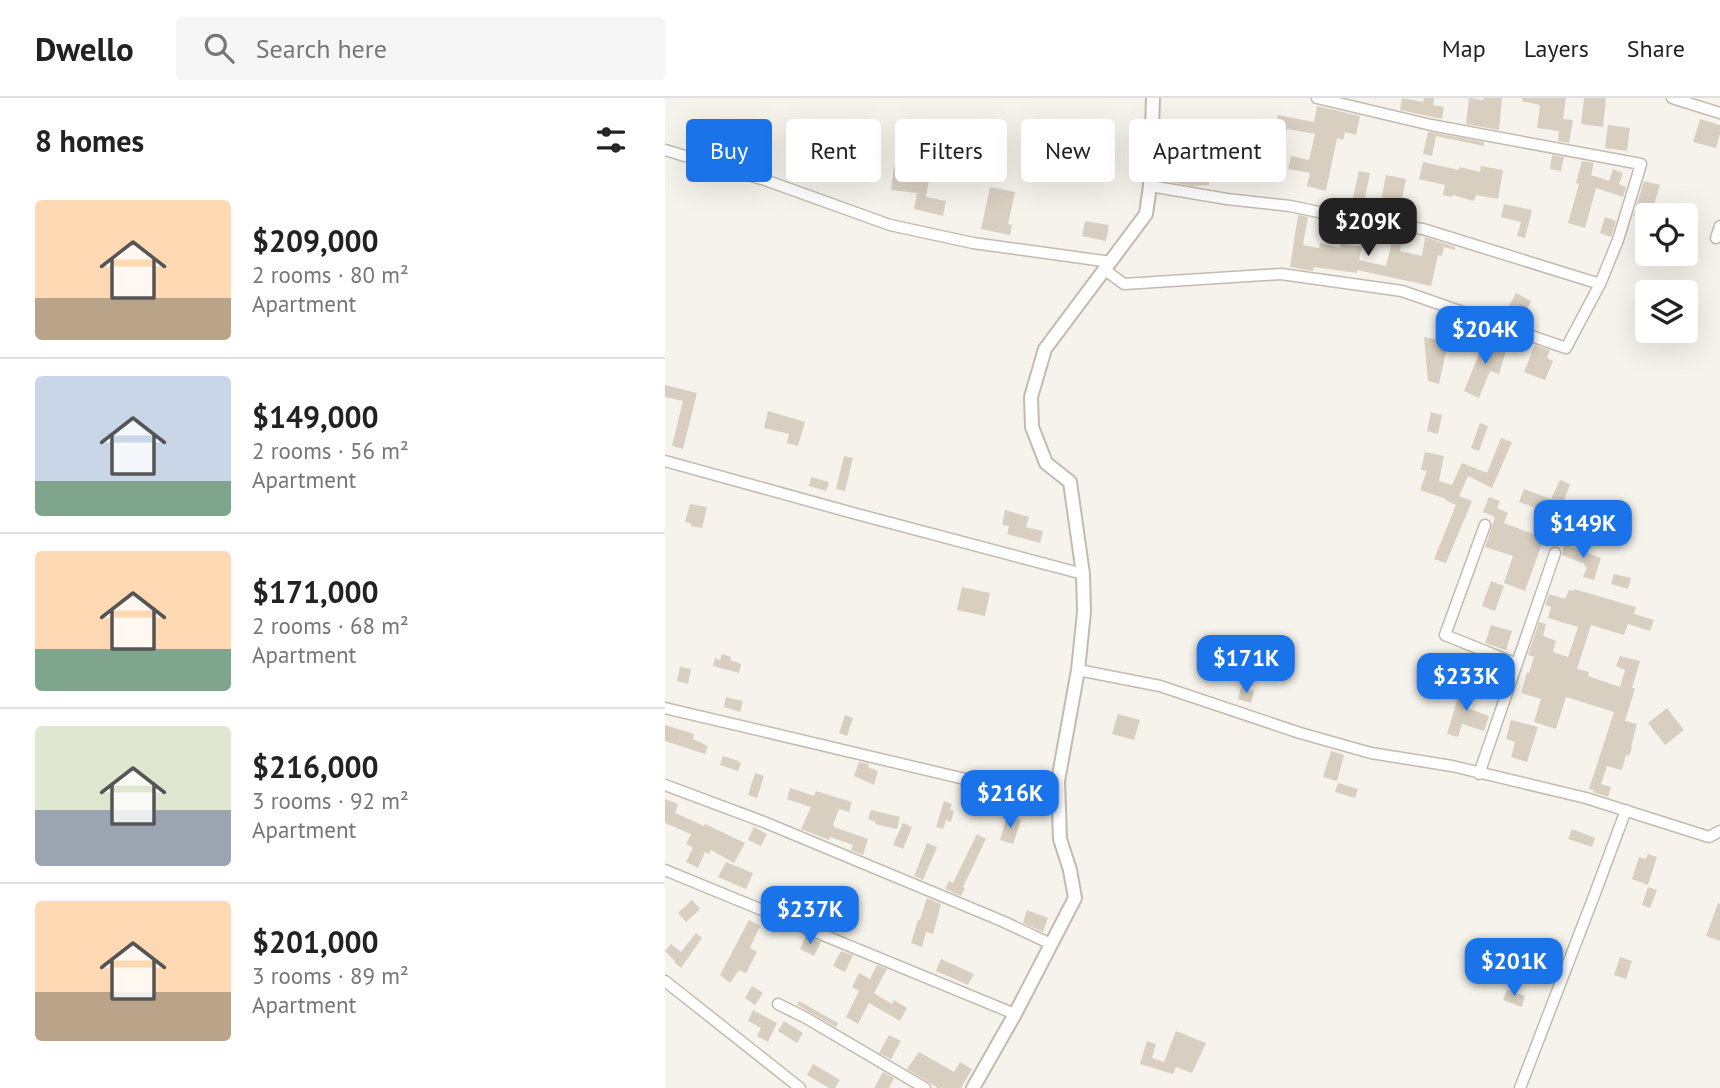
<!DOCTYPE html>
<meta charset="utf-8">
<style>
:root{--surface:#fff;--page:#f6f6f6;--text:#222;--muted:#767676;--line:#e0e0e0;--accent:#1a73e8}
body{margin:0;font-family:"PT Sans",sans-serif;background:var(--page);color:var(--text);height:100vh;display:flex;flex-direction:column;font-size:26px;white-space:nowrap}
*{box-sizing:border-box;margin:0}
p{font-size:23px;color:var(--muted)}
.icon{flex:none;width:38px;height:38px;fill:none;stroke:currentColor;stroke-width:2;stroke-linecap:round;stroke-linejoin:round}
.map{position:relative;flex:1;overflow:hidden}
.side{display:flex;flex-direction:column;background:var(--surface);width:665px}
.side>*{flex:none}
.top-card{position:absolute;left:21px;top:21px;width:665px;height:63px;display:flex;gap:14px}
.fabs{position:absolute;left:970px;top:105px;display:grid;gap:14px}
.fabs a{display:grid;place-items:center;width:63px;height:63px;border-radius:7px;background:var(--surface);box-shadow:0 7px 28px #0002;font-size:35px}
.price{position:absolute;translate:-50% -60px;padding:0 16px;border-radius:14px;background:var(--accent);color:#fff;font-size:23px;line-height:46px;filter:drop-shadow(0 2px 4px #0008)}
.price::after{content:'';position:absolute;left:50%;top:42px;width:21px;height:16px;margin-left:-10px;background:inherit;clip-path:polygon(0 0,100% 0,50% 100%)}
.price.current{background:#222;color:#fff}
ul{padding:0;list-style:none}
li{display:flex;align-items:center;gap:21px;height:175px;padding:0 35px}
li+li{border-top:2px solid var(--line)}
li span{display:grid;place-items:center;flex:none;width:196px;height:140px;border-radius:7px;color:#555}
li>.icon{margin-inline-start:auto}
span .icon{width:84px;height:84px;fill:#fffc;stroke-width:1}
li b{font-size:30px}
h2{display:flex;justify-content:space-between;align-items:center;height:84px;padding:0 35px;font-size:30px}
.tag{padding:0 24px;border-radius:7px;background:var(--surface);box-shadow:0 7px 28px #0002;font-size:24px;line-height:63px}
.tag.current{background:var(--accent);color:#fff}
header{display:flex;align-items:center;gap:42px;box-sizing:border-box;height:98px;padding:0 35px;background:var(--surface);border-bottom:2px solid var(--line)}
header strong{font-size:33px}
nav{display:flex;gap:38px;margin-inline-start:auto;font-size:24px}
.search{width:490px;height:63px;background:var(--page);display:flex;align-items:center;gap:18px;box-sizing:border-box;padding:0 24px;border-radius:7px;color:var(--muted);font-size:26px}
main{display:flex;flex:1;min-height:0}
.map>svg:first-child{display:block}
.building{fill:#d8cfc1}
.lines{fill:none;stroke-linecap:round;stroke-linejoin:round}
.minor-casing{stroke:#c2bbae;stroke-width:13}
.tertiary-casing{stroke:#c2bbae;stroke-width:16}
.minor{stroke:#fff;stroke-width:10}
.tertiary{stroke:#fff;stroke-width:12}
</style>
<header>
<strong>Dwello</strong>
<div class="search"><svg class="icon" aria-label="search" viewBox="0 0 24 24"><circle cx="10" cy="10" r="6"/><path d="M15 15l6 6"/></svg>Search here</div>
<nav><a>Map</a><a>Layers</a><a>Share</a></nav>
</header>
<main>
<section class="side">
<h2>8 homes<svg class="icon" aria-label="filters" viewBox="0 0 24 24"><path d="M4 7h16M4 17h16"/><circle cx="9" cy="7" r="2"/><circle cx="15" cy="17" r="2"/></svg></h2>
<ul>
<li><span style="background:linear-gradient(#ffd9b3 70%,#b9a48a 0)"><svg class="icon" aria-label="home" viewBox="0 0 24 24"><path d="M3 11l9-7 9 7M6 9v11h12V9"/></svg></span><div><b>$209,000</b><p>2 rooms · 80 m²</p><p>Apartment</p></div></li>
<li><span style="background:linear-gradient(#c9d6e8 75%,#7fa58c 0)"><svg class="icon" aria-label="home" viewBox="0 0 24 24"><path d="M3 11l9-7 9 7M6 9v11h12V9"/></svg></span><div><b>$149,000</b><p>2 rooms · 56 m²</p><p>Apartment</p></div></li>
<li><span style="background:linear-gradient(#ffd9b3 70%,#7fa58c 0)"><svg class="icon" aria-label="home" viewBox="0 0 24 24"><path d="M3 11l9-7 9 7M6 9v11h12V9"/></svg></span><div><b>$171,000</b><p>2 rooms · 68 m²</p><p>Apartment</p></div></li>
<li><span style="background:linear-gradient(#dfe7d0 60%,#9aa5b1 0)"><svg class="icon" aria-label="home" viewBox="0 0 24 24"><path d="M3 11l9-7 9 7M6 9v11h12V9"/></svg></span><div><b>$216,000</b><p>3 rooms · 92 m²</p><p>Apartment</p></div></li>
<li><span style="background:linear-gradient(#ffd9b3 65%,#b9a48a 0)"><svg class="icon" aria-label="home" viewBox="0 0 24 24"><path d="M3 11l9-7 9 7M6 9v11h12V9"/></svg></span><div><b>$201,000</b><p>3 rooms · 89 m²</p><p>Apartment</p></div></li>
</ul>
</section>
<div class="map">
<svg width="1055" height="990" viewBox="0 0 1055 990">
<rect width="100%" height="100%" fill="#f6f3ec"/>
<path class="building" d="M737,0L758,4L759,0H769L768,7L779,9L777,21L735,12Z
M804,0L818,2L819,0H837L834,32L801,26Z
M857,0H901L898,21L908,22L904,45L893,43L894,33L872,30L875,7L857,3Z
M919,0H941L938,29L916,26Z
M652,8L695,18L691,37L680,34L678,42L672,40L661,93L642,88L645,75L623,71L626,58L644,62L650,36L622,31L621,36L610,34L613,17L649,24Z
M1035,21L1055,27V36L1051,50L1028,44Z
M943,27L965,30L962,53L940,50Z
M261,30L272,32L261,99L281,103L278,118L249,111L252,95L226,92L229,69L254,72Z
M763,34H765L819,44V48L771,38L767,58L758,56Z
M175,44L202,48L200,64L173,60Z
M576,53L603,59L598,78L571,72Z
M887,57L899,59L896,73L885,71Z
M917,63L929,65L926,77L944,83L948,71L958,75L954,86L961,89L958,99L931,90L920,130L903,125L914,86L911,85Z
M758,64L794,72V69L815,74L816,68L838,72L833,101L811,97L809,103L788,97L787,99L778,97L780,87L754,81Z
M506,65L529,66V71H544V87L528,88L505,84Z
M694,73L705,75L697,115L685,113Z
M721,77L741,81L733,120L713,118Z
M979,83L995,87L986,117H982V122L968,118Z
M325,89L350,94L343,126L347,127L345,137L316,131Z
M839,106L867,112L860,140L852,138L856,124L836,119Z
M633,117L643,119L638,147L654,150L655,145L675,150L676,145L697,149L694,162L721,168L729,135L739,136L735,153L757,158L760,139L790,149V152L779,149L777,158L773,157L766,188L692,172V175L649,169L648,173L625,169Z
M940,119L951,123L946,139L935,135Z
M420,123L444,127L441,143L417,138Z
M851,195L866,203L856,224L840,216Z
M790,219L803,224L799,242L786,239Z
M822,236L832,240L829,249L841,253L834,276L825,273L814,300L799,293Z
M759,239L783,244L774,286L763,283Z
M870,247L885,252L882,260L888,263L880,282L859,274Z
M0,287L32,295L18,351L7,348L18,303L0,299Z
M103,313L140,324L133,348L122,345L124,336L99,330Z
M766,314L777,317L773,336L762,333Z
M815,325L823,328L814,353L806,350Z
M836,340L847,344L827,390L803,378L794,398L807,403L781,465L769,461L791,407L780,402L781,401L755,392L762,373L756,372L760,354L779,358L774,383L787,387L797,365L822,375Z
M179,358L188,360L180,393L171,391Z
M146,379L164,384L161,393L144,388Z
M895,382L905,386L892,421L880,417L881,414L854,404L859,391L886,401Z
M824,399L835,403L832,410L843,415L839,425L879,440L860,493L839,485L848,458L820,449L830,419L818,414Z
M25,406L42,409L37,430L26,428V425L20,424Z
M340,412L364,419L361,429L378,433L375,445L342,436L344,428L337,427Z
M899,446L936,460L929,482L918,479L922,469L919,468L920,466L897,457Z
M949,476L966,480L963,491L946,486Z
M826,483L839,488L830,513L817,508Z
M297,489L325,495L320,518L292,512Z
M909,491L971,509L969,516L989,522L985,533L963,526L959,537L926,527L912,571L924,574L923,578L955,589L960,572L951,568L955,558L975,563L967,590H970L960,623L972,626L966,649L967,650L964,658L961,657L957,672L942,668L936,686L946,689L943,699L928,694L929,692L924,691L949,614L901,599L891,631L869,624L876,601L856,595L862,574L864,575L869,559L863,557L874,524L881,526L878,538L891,543L888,554L903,559L913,529L883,520L886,509L880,507L884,496L900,501L904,492L909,493Z
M826,527L847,533L841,552L820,545Z
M57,556L66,559L65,562L76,566L74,575L48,568L50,560L55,562Z
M777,559L794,565L789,580L772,574Z
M15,569L26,571L23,586L12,583Z
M798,583L809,586L802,610L824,618L819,633L797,626L793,639L782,636Z
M576,589L589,593L586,605L573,601Z
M61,599L78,603L75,614L59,609Z
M1002,610L1019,632L1000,647L983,625Z
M453,616L475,622L469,642L447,636Z
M180,617L188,620L182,638L174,635Z
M846,622L873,629L862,664L846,659L850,644L841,641Z
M0,627L29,636L28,641L43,648L40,656L0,643Z
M666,653L679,657L672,683L658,679Z
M58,658L74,663L73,664L76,665L73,673L55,667Z
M194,664L204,666L203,669L213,673L209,687L189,678Z
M90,675L99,678L92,700L83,697Z
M673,685L693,691L690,700L670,694Z
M125,690L149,698L151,693L187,704L184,714L174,711L168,727L169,729L203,741L198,757L186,752L188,747L165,739L164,742L136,731L146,709L122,701Z
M0,701L13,706L10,715L39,728L40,726L80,745L69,765L46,752L44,756L40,754L33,770L21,764L28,750L21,746L26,736L0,725Z
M279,703L287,706L285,711L289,713L286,724L281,722L278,731L271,729Z
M206,712L235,719L232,731L210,726L211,724L203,721Z
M342,718L356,722L348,746L335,742Z
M238,725L247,729L238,751L228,747Z
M89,729L102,736L96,748L83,742Z
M907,731L930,740L927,749L903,741Z
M312,736L321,741L298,789L300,790L296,798L280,791L284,783L288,785Z
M262,745L272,749L258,782L249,778Z
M983,756L992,759L983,787L967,781L974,759L981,761Z
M61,764L88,775L81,791L53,779Z
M983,789L992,792L985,810L977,807Z
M262,800L276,806L268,836L261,834L257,849L246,845L253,822H255Z
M27,802L35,811L21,824L13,815Z
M1053,805L1055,806V843L1041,838Z
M362,812L383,820L378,834L358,825Z
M84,822L95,828L85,850L92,854L81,875L74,872L65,885L55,877Z
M31,835L37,840L16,870L9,864L10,863L0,853L6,846L16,854Z
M141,838L156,844L149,858L135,851Z
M176,853L188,857L180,874L168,868Z
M955,859L967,863L961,881L949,877Z
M276,861L309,876L303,887L271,873Z
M212,867L222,871L209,895L227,906L229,902L242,910L235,923L204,905L193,926L181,919L194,893L187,889L194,875L205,881Z
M87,888L98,895L90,907L80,900Z
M842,892L860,898L857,909L838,902Z
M134,903L173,925L171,929L132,907Z
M88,912L112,925L103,944L92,938L96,930L83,923Z
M119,923L138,935L132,945L113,933Z
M511,933L541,945L527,975L511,969L508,976L475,966L482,943L491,946L487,960L499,964Z
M224,937L236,943L226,961L214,955Z
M254,954L289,974L295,964L307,971L296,990H273L242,971Z
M148,966L175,982L170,990H164L142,977Z
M218,974L229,980L224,990H209Z"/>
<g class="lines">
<g class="minor-casing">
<path id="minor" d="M1007,0L1055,15
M0,52L100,82L225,127L308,145L446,164
M485,88L562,101L625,108L697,123L758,131L935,186
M1051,140L1055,128
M440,172L459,186L616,176L737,193L901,250L935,186L953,142L976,66L766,27L652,0
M0,363L188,415L418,476
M820,427L780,537L852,566
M413,572L495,588L635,635L706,655L787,668L921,700L1044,739L1055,733
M0,610L393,703
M814,676L890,455
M0,687L99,724L337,823L386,846
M0,772L350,916
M0,883L135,990
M113,906L141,920L260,990
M855,990L929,798L961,712"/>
</g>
<g class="tertiary-casing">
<path id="tertiary" d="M308,990L350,916L410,800L405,772L395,741L393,683L413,572L419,514L418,476L405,384L381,365L367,329L366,299L380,251L481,116L485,88L488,0"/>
</g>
<use href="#minor" class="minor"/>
<use href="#tertiary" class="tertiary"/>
</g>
</svg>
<div class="fabs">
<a><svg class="icon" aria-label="locate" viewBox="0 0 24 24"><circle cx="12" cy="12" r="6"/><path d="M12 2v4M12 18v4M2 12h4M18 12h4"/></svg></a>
<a><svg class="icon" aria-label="layers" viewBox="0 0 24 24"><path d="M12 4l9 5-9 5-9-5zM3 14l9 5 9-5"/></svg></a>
</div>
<b class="price current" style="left:703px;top:160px">$209K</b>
<b class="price" style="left:820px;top:268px">$204K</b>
<b class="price" style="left:918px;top:462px">$149K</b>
<b class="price" style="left:581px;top:597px">$171K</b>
<b class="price" style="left:801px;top:615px">$233K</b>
<b class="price" style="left:345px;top:732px">$216K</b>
<b class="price" style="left:145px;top:848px">$237K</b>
<b class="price" style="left:849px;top:900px">$201K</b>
<div class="top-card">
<a class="tag current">Buy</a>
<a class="tag">Rent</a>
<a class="tag">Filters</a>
<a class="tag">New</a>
<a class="tag">Apartment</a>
</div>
</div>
</main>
